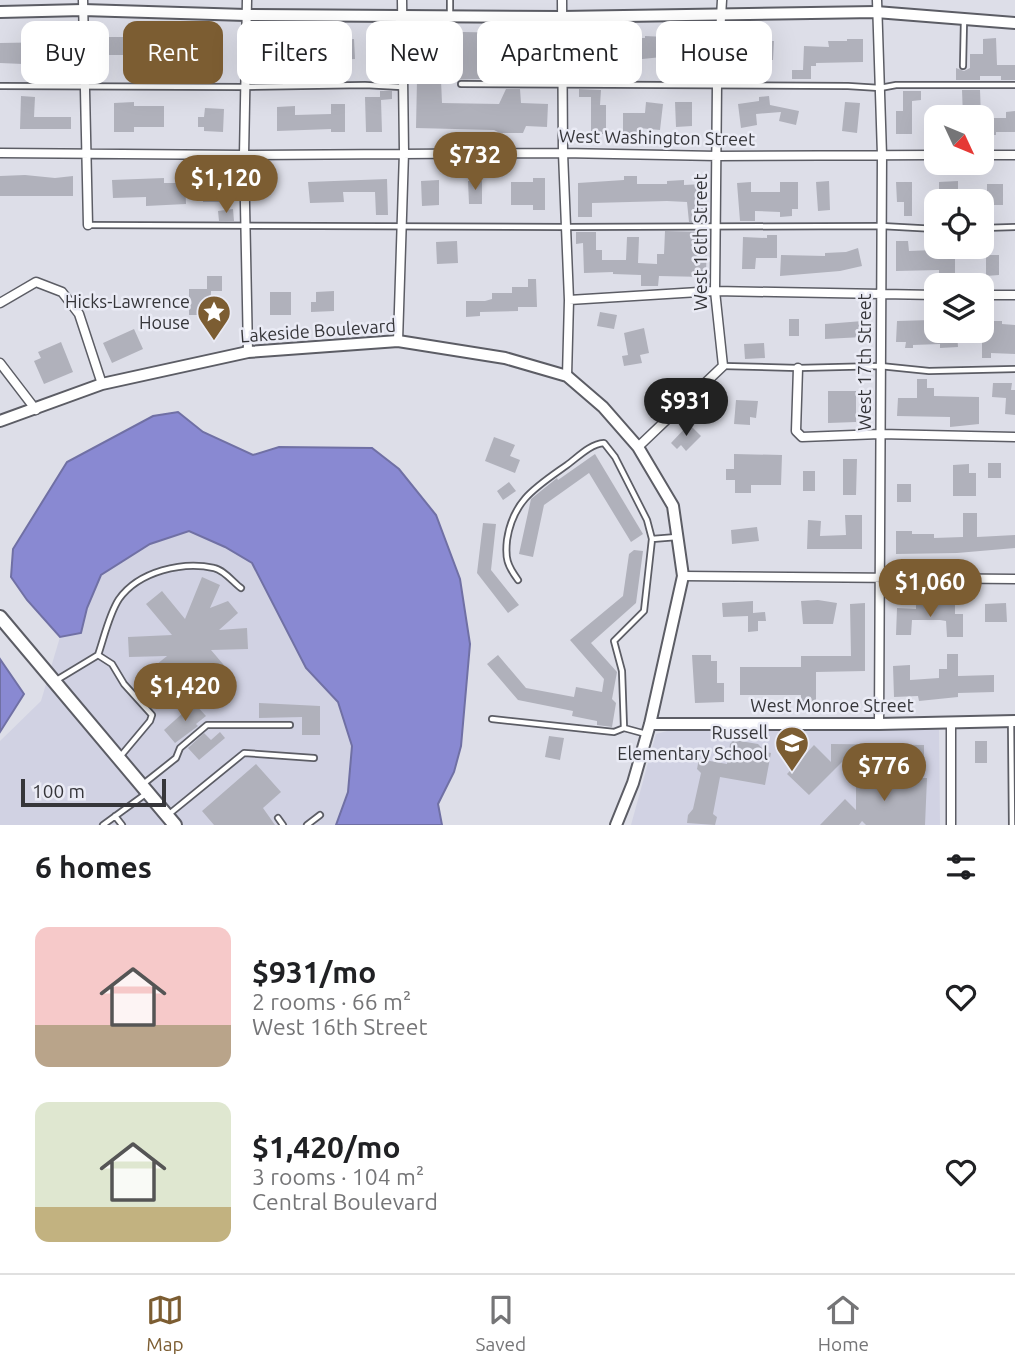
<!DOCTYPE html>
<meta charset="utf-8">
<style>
:root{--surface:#fff;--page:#f2f2f2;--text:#202124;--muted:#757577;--line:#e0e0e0;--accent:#7c5d32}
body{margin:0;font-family:Ubuntu,sans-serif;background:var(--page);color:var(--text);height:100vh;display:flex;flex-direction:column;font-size:26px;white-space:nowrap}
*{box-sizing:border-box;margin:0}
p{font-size:23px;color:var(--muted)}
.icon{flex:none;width:38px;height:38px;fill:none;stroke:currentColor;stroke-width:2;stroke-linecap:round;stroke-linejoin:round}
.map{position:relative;height:825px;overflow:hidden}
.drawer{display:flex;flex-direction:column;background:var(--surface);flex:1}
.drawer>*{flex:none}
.hud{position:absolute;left:21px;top:21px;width:973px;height:63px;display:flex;gap:14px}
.needle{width:46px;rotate:134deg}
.tools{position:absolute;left:924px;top:105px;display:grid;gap:14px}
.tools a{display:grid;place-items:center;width:70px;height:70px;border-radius:14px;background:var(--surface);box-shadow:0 7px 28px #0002;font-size:35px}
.scale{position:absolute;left:21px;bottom:18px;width:145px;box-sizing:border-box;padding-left:7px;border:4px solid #36363a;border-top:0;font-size:19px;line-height:24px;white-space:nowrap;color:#36363a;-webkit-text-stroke:5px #eaebf5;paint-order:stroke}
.price{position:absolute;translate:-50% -60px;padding:0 16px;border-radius:24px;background:var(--accent);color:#fff;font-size:23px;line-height:46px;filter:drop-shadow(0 2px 4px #0008)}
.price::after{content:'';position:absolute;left:50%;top:42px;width:21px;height:16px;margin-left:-10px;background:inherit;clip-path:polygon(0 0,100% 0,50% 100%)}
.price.active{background:#222;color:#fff}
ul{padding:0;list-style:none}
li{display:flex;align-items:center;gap:21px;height:175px;padding:0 35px}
li span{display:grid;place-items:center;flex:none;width:196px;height:140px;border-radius:14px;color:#555}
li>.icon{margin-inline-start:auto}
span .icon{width:84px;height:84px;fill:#fffc;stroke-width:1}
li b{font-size:30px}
h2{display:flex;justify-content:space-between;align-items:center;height:84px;padding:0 35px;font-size:30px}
.pill{padding:0 24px;border-radius:14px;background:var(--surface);box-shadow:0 7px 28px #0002;font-size:24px;line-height:63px}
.pill.active{background:var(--accent);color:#fff}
.menu{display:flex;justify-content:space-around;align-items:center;height:98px;border-top:2px solid var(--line);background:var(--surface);font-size:19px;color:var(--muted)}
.menu a{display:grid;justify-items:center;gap:4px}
.menu .active{color:var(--accent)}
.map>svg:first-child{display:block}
.built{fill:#d1d2e3}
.water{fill:#8989d2;stroke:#7070a4;stroke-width:2}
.building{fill:#b0b1bb}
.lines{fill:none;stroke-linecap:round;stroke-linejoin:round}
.service-casing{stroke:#5c5d65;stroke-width:8}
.minor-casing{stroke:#5c5d65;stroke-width:11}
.tertiary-casing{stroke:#5c5d65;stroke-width:14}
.primary-casing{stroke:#5c5d65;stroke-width:16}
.service{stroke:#fff;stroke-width:4.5}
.minor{stroke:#fff;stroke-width:8}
.tertiary{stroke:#fff;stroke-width:10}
.primary{stroke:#fff;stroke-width:12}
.labels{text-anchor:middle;stroke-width:5;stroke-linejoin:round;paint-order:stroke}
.street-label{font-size:18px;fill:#36363a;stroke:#eaebf5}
.poi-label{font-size:18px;fill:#36363a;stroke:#eaebf5;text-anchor:end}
</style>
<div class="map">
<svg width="1015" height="825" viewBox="0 0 1015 825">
<rect width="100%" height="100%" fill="#dddee8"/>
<path class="built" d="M189,531L225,547L252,563L306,668L338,702L352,746L348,792L336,825H0V741L41,701L60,637L81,633L87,608L101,575L150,544Z
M797,729L939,730L940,825H631L656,734L667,731H796Z"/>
<path class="water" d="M178,412L203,432L253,455L279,447L372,448L399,469L436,515L460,579L470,644L461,746L454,772L438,804L442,825H336L348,792L352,746L338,702L306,668L252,563L225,547L189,531L150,544L101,575L87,608L81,633L60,637L27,600L11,577L13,549L67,462L153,416Z
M0,659L24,694L0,732Z"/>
<path class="building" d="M418,31L551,34L550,58L533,57V66H525L522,80L497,78L487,68L481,79L441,80L442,103L499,104L506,89H520L521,103L548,104L547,127L526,126L523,133H500L494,130L416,128Z
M645,36L705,39L704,57H662L603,63V55L579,56V42L603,41V38H645Z
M103,37H188V50H163L164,53L143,55L142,75L131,74V55H103Z
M204,37H220V63H204Z
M996,38L997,65H1015V80H1001V76H980V80H956V68L964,71L970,68V54H983V39Z
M354,39L355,59L333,60L332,41Z
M847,39H863V62L816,63V66H811V79H792V70H803L804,46L829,47L828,41H847Z
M759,41H774L773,60H759Z
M57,42H72V58H46V65L0,63V43Z
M286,43V60H269V44Z
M390,43V66H377V44Z
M579,89L601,90L600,105H606V134H591V97H579Z
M962,90H980L981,117H963Z
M380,91H392V99L381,100L382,132H366L365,97H380Z
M903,91H921V100L912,101V134H896V111H903Z
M21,96L35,97L34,117H71V129H20Z
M769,96L770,105L799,111L796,125L779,121L781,112L756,114L757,125L741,128L738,104L759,101V97Z
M134,102V106H164V127H134V132H114V103Z
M646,102L663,104L660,130L639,128V134L623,133V113H645Z
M675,102H692V126L676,127Z
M845,102L860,103L857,133L842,131Z
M331,104H345V132H331V129L277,131V107L295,106V115L331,114Z
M205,108L224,109L223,132L204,131V127H198V117H204Z
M1015,111V132H996V135H984V118H1006V112Z
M25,175L55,178L73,176V196H0V176Z
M624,176H637V184H667V181L684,180V185L703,184V222H689L687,202L667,201L592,203V217H578V183L624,180Z
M164,178V183H185L186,204L146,206V197L113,198L112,180Z
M533,178H545V210H533V205H511V182H533Z
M203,179H223L222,202H203Z
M387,179L388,215H376L375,192H343L344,202L310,203L308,182Z
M439,180V205L422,206L421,181Z
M468,181H482V204H469Z
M829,181L830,210L818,211L816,182Z
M958,181V201H939V182Z
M751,182V192H780V182H798V209H792V216L780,217V212L755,211V221H740L737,183Z
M896,182H912V216H904V202H897Z
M987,184H1003V205H987Z
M233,209L234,221H219L218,211Z
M665,231L707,232L706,277L659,276L658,286H641V275L613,274V272L584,273L583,243L576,244V232H596V250H602V260H626L627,237H639L638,263L657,264V254H664Z
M767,235H777V258H756L755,269H742L743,237L767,238Z
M457,241L458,263L437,264L436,242Z
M896,241H908L909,251L934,250V253L955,254V273H939V270L896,271Z
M858,248L862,266L840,271L780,276L781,255L825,256V253L846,252Z
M986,255H999V275L986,276Z
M207,276H222V291H211L210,315H189V289H207Z
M528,279H536L537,307H518V311L480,312V316L466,317V301H485L492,299V293H512V287H528Z
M334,291V311L311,312V302H316V292Z
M270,292H291V315H270Z
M600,312L617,315L614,329L597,326Z
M789,319H799V336H789Z
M932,320V331H957L958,347L940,348V344L913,345V348H905L906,342H896L897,321Z
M863,321V337L825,339V324Z
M989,321H1002V324L1015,325V354L991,353V358H982V329H989Z
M644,328L649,353L640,355L642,363L624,366L622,356L628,355L624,333Z
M134,329L143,349L112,363L103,343Z
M61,342L73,372L44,384L34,361L41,358L38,352Z
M764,343L765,358L745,359L744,344Z
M917,379H927V388H934V396L979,397V424L950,427V417L897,416L898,398H917Z
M993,383H1012L1011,390H1015V415L1005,414L1006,398L992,397Z
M828,391H856V422L828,423Z
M736,400L758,401L756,418L750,417V425L734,424Z
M689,424L701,436L686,451L681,445L677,449L671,443Z
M494,437L515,445L510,456L520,460L515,473L485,461Z
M595,454L643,534L631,542L589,473L544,505L533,557L519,554L531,499L557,478L558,480Z
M734,454L782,455L781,485H751V493H735V480H726V469H734Z
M843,459H857L856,495H843Z
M988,463H1001V478H988Z
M969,464V473H976V496H953V465Z
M803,471H815V491H803Z
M509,482L516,491L503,500L497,491Z
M897,484H911V502H897Z
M963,513H977V537L1015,535V548L957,553L896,554V531H912V534H934V538L963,537Z
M845,515H862V549H807L808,520L821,521L820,536L846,535Z
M483,523L496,524L491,570L519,605L508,613L477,573Z
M757,527L759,541L732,544L731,530Z
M634,550L643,551L636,603L591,643L617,672L612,699L616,703L612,727L597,725V721L572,716L573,711L518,700L487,664L498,655L526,688L574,697L576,687L602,692L604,679L570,640L623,596L629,554Z
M202,577L220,585L210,608L228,601L238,613L219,630L247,628L248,649L211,650L234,677L219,690L198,666L186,694L168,687L176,668L151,669L167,656L129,657L128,637L172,635L146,604L162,591L185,619Z
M818,600L837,603L833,624H803L801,601Z
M753,601V613L765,612L766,621H758V631L748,632V616L723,617L722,603Z
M865,603V671L816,672V704H801V695H740V667H801V656H851L850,604Z
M1006,603L1007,622H985V604Z
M916,604L955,605V614H963V637H947L946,621L940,620H912L911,635H896L897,608L916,609Z
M947,654H958V676L994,675V692L958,693V697L919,701L918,696L894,697L893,666L910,665V680L939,678V669H947Z
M692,655H711V661H717V683H724V702L695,703Z
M150,670L159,680L148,688L140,678Z
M194,703L206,716L196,724L198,726L175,743L164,730Z
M259,703L320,706V735H302V717L259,718Z
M220,732L225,738L199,760L188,748L204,733L211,740Z
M549,736L564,738L560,760L545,757Z
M734,740L758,744L766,752L771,753L765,785L720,777L713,814L717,817L715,825L687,823L688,815L693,809L701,773L697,769L699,759L727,764L730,744Z
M975,741H987V763H975Z
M831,744L924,745V761L844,760L809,795L787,774L814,745L831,762Z
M256,764L281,792L263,808L275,825H214L202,811Z
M856,777L927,778L925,825H866L862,821L859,825H820L845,799L856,810Z"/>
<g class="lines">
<g class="service-casing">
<path id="service" d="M450,0V15
M963,66L964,20
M461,84L848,86L880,88L896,85H1015
M0,86L244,87L365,85L402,87
M88,225L566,227L881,226L936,229
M982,228L1015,227
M723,366L798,368L880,366L929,371L1015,369
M652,539L677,537
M518,580C507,565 505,558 507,540C513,500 536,487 567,465C578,457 590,444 604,443L615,457L647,520L652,539L644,611L614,641L622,671L624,728
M98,655C104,638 109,614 119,599C139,571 183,561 214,568C224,570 233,582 241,588
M55,681L98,655L112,664L124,684L152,715L150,721L119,758
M492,719L614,732L624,728L646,734
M1011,721L1012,825
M142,785L176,758L180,748L207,725H290
M168,815L244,753L314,758
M115,816L122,825
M278,818L283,825
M103,825L147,793
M307,825L320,815"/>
</g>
<g class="minor-casing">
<path id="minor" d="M83,0L88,225
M247,0L244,155L248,352
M562,0L563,153L569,300L567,376
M877,0L882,155L879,724
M0,153L244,155L563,153L717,156L936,155
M982,155H1015
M982,295H1015
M569,300L715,291L936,295
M0,303L36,282L62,292L79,314L102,384
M398,341L404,152L402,0
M0,363L36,410
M798,368L796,431L802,437L880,434L1015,437
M638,447L723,366L715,291L717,85L722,0
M683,576L1015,579
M951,723V825"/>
</g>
<g class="tertiary-casing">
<path id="tertiary" d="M0,12L83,10L246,15L562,17L876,12L1015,23
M0,421L102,384L248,352L398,341L505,358L567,376L603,407L638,447L673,506L683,576L650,724L633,783L616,825
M650,724H879L1015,721"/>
</g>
<g class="primary-casing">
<path id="primary" d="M0,617L175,825"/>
</g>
<use href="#service" class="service"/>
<use href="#minor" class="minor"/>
<use href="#tertiary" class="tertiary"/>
<use href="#primary" class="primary"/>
</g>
<defs>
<g id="sight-pin" transform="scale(1.75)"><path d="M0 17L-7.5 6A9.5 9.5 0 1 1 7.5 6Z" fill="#7c5d32" stroke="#eaebf5"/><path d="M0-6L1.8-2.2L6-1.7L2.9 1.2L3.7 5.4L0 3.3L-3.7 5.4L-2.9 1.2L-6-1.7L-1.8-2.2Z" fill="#fff"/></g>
<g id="school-pin" transform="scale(1.75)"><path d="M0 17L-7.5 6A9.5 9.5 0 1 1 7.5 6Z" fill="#7c5d32" stroke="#eaebf5"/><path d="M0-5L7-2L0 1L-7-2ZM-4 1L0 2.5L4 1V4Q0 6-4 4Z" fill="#fff"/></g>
</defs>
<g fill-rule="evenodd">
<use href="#sight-pin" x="214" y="312"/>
<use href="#school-pin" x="792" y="743"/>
</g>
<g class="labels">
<g class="street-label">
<text transform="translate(657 138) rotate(1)" y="6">West Washington Street</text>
<text transform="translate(701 242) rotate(-90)" y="6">West 16th Street</text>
<text transform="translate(318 331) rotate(-4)" y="6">Lakeside Boulevard</text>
<text transform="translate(865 362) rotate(-90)" y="6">West 17th Street</text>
<text x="832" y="712">West Monroe Street</text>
</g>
<g class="poi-label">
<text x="190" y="308">Hicks-Lawrence<tspan x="190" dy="21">House</tspan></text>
<text x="768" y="739">Russell<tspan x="768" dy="21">Elementary School</tspan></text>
</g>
</g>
</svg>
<div class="tools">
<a><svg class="needle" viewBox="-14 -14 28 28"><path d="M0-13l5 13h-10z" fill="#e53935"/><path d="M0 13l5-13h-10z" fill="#757577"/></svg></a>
<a><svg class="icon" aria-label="locate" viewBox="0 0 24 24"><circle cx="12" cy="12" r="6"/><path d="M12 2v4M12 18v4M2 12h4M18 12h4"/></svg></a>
<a><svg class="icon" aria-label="layers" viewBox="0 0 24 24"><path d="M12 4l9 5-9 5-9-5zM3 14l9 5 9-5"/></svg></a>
</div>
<div class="scale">100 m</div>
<b class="price" style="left:475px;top:192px">$732</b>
<b class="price" style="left:226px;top:215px">$1,120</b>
<b class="price active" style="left:686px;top:438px">$931</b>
<b class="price" style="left:930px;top:619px">$1,060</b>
<b class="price" style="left:185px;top:723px">$1,420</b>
<b class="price" style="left:884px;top:803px">$776</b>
<div class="hud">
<a class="pill">Buy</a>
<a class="pill active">Rent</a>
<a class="pill">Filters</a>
<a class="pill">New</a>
<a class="pill">Apartment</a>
<a class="pill">House</a>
</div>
</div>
<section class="drawer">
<h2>6 homes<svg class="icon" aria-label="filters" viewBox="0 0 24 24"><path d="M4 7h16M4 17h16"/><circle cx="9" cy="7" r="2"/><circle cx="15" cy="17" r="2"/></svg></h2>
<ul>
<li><span style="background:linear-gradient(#f6c9c9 70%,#b9a48a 0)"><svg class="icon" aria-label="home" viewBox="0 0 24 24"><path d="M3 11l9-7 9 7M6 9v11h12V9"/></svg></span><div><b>$931/mo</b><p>2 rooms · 66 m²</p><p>West 16th Street</p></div><svg class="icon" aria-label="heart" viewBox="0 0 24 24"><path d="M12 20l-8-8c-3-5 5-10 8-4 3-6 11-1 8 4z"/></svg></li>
<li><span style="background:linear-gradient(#dfe7d0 75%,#c2b280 0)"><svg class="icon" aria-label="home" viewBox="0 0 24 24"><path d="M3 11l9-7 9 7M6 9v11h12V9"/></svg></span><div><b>$1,420/mo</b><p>3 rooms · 104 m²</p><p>Central Boulevard</p></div><svg class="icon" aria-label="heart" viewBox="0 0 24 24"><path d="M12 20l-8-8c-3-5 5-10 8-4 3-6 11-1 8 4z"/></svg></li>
</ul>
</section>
<nav class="menu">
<a class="active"><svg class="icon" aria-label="map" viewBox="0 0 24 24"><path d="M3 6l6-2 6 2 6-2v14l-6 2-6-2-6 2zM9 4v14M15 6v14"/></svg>Map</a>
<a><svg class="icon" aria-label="saved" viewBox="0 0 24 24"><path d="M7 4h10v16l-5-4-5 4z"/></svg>Saved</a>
<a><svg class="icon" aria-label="home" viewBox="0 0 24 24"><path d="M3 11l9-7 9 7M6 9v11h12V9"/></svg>Home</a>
</nav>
